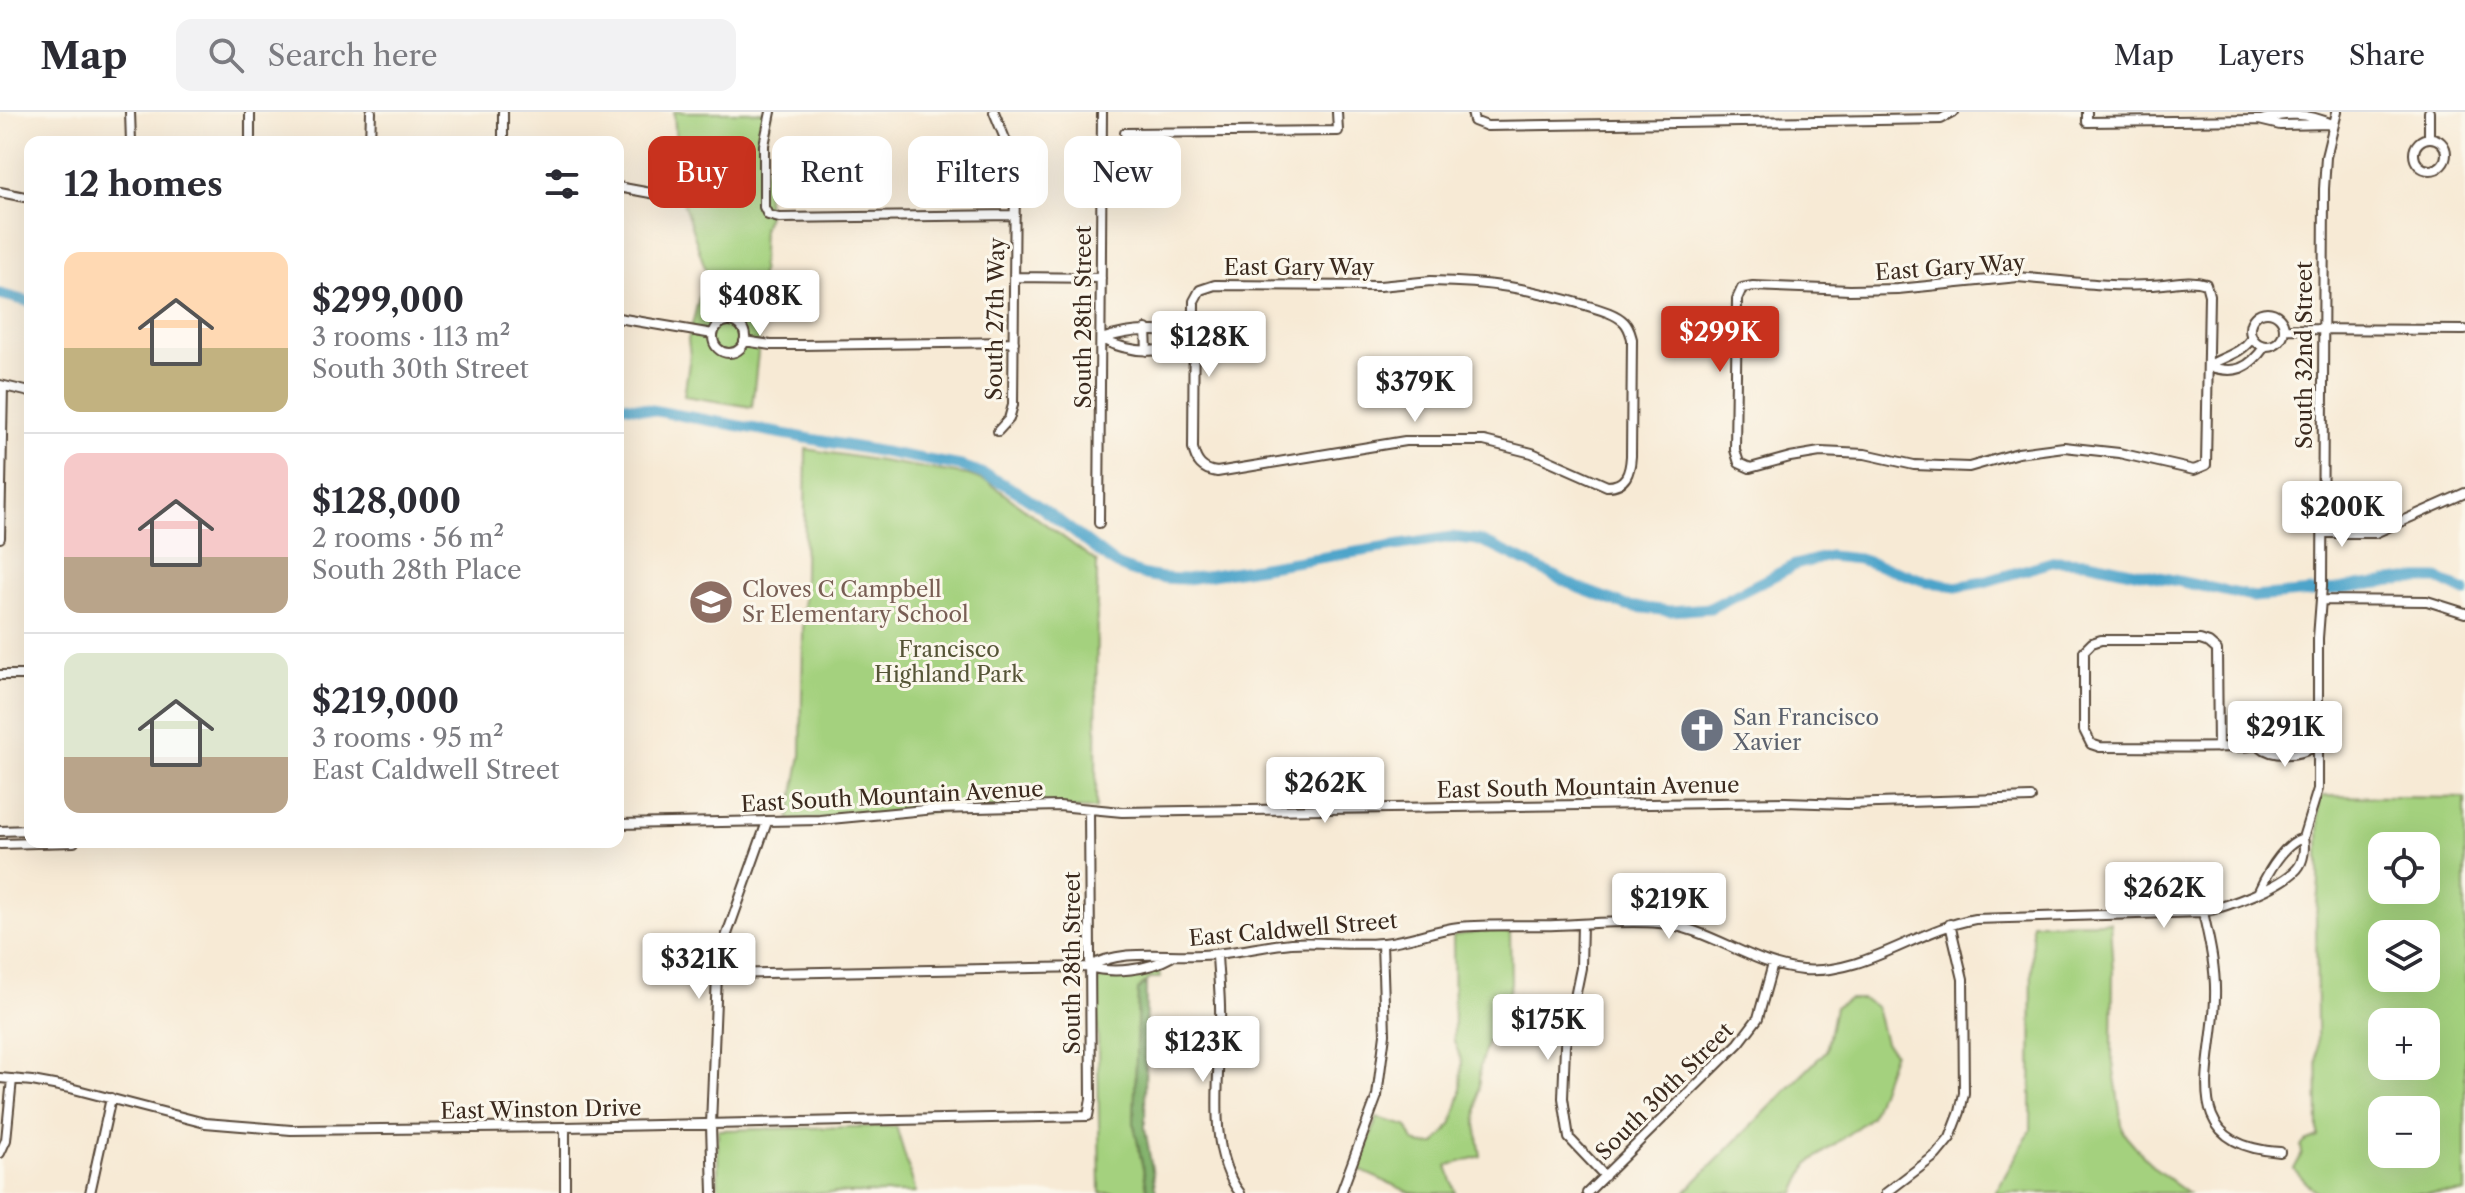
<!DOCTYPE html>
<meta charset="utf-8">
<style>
:root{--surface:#fff;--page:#f2f2f3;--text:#2b2b33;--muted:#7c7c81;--line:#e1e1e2;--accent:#c8321e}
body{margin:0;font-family:"Libre Caslon Text",serif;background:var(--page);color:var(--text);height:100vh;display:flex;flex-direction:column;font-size:30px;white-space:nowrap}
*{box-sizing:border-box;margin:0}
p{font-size:26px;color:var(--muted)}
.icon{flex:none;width:44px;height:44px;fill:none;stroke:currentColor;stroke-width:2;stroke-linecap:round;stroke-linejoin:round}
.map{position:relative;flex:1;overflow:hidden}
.side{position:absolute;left:24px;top:24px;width:600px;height:712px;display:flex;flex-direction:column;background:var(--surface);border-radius:16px;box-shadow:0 8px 32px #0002}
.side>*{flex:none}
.banner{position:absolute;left:648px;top:24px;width:760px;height:72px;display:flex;gap:16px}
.tools{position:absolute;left:2368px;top:720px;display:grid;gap:16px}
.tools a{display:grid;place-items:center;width:72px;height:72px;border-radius:16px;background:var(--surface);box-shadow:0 8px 32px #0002;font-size:40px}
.price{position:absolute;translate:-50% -68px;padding:0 18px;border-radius:8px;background:#fff;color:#222;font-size:26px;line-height:52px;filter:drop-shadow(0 2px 4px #0008)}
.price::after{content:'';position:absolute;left:50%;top:48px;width:24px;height:18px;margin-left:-12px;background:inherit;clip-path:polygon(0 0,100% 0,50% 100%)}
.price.selected{background:var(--accent);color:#fff}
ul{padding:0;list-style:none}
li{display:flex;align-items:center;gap:24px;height:200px;padding:0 40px}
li+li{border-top:2px solid var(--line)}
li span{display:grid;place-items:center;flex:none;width:224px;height:160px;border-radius:16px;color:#555}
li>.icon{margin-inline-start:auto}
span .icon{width:96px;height:96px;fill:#fffc;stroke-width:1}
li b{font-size:34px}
h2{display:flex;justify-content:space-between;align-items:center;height:96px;padding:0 40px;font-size:34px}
.tag{padding:0 28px;border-radius:16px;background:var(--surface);box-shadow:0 8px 32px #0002;font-size:28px;line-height:72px}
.tag.selected{background:var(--accent);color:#fff}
header{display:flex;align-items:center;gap:48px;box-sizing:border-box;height:112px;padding:0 40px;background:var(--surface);border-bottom:2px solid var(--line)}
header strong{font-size:38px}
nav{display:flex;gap:44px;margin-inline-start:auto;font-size:28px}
.search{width:560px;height:72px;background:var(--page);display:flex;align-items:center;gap:20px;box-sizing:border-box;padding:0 28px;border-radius:16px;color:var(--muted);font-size:30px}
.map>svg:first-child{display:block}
.green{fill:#a4d17e;stroke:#707e4e;stroke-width:2;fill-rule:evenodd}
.forest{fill:#83b36d;stroke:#5f6e46;stroke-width:2}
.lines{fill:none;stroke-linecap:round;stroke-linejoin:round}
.canal{stroke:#4da4ca;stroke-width:11}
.street-casing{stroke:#574739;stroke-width:12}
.street{stroke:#fff;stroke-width:8}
.labels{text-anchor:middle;stroke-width:6;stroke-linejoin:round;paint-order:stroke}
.street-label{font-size:22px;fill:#3b2a1e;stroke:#fbf7ec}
.education-label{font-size:22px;fill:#785e54;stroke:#fbf7ec;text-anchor:start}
.park-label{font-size:22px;fill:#555436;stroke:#fbf7ec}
.worship-label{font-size:22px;fill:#5b616d;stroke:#fbf7ec;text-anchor:start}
</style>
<header>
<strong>Map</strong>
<div class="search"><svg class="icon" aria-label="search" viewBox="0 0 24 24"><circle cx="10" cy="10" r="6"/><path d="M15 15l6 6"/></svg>Search here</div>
<nav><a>Map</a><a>Layers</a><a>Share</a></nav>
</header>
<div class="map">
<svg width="2465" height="1081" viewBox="0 0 2465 1081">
<rect width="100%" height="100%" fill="#fbf7ec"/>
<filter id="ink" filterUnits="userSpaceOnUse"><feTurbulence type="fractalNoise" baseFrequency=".0125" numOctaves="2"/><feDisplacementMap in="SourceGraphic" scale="16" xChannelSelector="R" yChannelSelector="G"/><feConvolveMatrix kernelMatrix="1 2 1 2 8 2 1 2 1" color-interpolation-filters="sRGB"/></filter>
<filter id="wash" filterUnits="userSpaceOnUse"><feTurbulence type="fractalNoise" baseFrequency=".006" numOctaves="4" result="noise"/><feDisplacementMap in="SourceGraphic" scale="32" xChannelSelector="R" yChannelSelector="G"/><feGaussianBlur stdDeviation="1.8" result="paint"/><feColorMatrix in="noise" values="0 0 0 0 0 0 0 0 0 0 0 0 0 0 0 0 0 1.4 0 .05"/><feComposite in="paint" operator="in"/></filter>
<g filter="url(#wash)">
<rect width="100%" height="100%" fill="#f7ead5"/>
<path class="green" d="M674,0H771L764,33L768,103L763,116L758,241L752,295L684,284L690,244L688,228L706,159L679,78Z
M806,337L968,363L988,370L1097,450L1096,697L998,696L789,709L801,643Z
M2325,684L2465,686V1081H2316L2294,1057L2302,1042L2301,1034L2305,1030L2318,1025L2316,804L2319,769V686ZM2382,734H2426V778H2382ZM2382,822H2426V866H2382ZM2382,910H2426V954H2382ZM2382,998H2426V1042H2382Z
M2110,810L2113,860L2112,944L2123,1020L2154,1056L2188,1081H1995L2031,1018L2032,811Z
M1498,818L1510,821L1511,871L1500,910L1489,925L1480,954L1476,1012L1481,1044L1447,1054L1456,1081H1411L1359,1058L1377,1006L1407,1014L1414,1029L1422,1033L1435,1032L1452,1012L1461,981L1462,950L1454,929L1453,824L1480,819Z
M1159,857L1160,866H1150L1138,878L1134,1013L1148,1081H1100L1097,871L1102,864Z
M1849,887H1862L1876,895L1885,931L1894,940L1871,1005L1808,1052L1795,1081H1684L1826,939L1835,895Z
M896,1014L916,1081H718V1018Z"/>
<path class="forest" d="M1146,870L1145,1016L1156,1081L1148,1080L1134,1013L1138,878Z"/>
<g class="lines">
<path class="canal" d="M0,182L30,190
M618,292L961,354C1018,370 1070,419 1117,453C1141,464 1161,467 1187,467L1451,425L1477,428L1495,435L1579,476L1627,494L1670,499L1710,496L1795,453L1829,444L1859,447L1926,469L1956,475L1984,470L2055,449L2088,450L2253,485L2312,480
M2330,478L2406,467H2438L2465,480"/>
</g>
</g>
<g filter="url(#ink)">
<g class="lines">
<g class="street-casing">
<path id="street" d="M130,0L131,30
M771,0L764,33V95L768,103L779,106L1015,103
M994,0L1015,51V62L1013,293L1009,307L998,319
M1472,0L1474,9L1487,14L1941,7L1954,0
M2087,0V10L2259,8L2280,13L2333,12
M2429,0V26
M2261,8C2287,0 2307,1 2332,12
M1125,21L1338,19L1337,0
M2414 42a16 16 0 1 1 32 0a16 16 0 1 1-32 0Z
M250,30V0
M370,30L371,0
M503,30V0
M618,75L656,82L679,78
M0,80L30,86
M1015,165L1101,166
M2018,165C2062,169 2106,175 2150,173C2169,173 2188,166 2206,172L2209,183L2206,353L2194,358L2119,341L2064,335L2018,341L1969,355L1914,353L1865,342L1820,340L1790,345L1750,356L1739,351L1735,338L1737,187L1742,176L1753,174L1850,178L1898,177Z
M1431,169C1491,170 1528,176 1585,193C1598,197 1615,201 1624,210C1629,215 1630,220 1632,227L1631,344C1630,361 1626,374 1607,374L1532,341L1484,329H1405L1217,360C1202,358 1196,350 1193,336L1194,189L1200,178L1215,173L1380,174Z
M2250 217a17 17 0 1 1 34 0a17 17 0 1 1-34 0Z
M618,206L713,222
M713 225a16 16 0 1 1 32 0a16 16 0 1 1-32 0Z
M1146,217L1147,239
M2285,217L2465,218
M1101,227C1130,241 1164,244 1193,227
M1101,227C1133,217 1160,215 1193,227
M744,229L771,233H801L1014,230
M2208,254C2235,263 2249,257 2265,234
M2208,254C2224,244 2241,242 2252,226
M0,273L30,280
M1099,411L1102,0
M2322,411H2374L2391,414
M2322,421H2375L2465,381
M0,426L3,274
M2321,488L2427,489L2465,501
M0,563H30
M2260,634C2272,645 2299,644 2311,636
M2218,636L2217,538L2209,531L2200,528H2101L2092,531L2084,539V618L2091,632L2100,635C2145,635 2191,636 2236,635C2260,634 2280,630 2304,630L2309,636
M618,712L820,708L935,697L1059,694L1122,700L1785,690L1847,692L2031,686
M0,719L30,718
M2303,726L2318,677V526L2322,474L2324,77L2326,45L2337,0
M0,732L74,730
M2259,779C2268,760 2283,732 2303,726
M2203,800C2209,827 2216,856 2215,885C2214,954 2175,1033 2280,1040
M1582,812L1581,856L1565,934L1563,986L1569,1026L1605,1064
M1217,843C1218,865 1221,888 1220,911C1220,963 1206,1038 1240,1081
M1088,855C1123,836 1163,845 1201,843C1231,842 1261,834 1291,831C1321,829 1352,834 1382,831C1408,829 1433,818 1459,815C1491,812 1524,814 1556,813C1590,812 1626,808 1659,811C1710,816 1751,853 1802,858C1865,863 1915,818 1975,807L2203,800C2227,794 2280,776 2297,757C2304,749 2305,736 2303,726
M717,862L1088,855C1114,862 1148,858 1171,845
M0,966L32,969L70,976L205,1011L291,1018L565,1015L1088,1004L1091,987L1089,697
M565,1015V1081
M0,1041L6,1028L12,967
M90,1081L111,986
M713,1081L711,1013L717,862L721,839L767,710
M1341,1081L1377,984L1385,922L1382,831
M1587,1081L1739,931L1758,906L1773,852
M1886,1081L1936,1043L1950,1026L1960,1000L1964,981L1963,867L1950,812"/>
</g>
<use href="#street" class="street"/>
</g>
</g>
<defs>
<g id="school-disc" transform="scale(2.3)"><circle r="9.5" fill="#8d6e63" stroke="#fbf7ec"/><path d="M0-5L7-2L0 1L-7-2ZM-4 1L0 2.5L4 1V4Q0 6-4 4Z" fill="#fff"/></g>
<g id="church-disc" transform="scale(2.3)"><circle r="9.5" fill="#6b7280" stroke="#fbf7ec"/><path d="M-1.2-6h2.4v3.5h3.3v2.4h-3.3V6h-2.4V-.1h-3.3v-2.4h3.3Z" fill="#fff"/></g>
</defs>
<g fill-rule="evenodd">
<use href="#school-disc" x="711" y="490"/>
<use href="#church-disc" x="1702" y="618"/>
</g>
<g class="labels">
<g class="street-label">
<text x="1299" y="163">East Gary Way</text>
<text transform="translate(1950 155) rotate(-4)" y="8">East Gary Way</text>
<text transform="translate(1083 205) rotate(-90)" y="8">South 28th Street</text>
<text transform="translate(995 207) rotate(-89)" y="8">South 27th Way</text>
<text transform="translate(2304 243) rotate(-90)" y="8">South 32nd Street</text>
<text transform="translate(1588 675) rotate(-1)" y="8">East South Mountain Avenue</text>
<text transform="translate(892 684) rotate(-3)" y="8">East South Mountain Avenue</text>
<text transform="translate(1293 817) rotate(-5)" y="8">East Caldwell Street</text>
<text transform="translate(1072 851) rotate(-90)" y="8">South 28th Street</text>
<text transform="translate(1664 979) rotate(-45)" y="8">South 30th Street</text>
<text transform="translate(541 997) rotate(-1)" y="8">East Winston Drive</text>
</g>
<g class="education-label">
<text x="742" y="485">Cloves C Campbell<tspan x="742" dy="25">Sr Elementary School</tspan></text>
</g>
<g class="park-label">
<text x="949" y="545">Francisco<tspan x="949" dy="25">Highland Park</tspan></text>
</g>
<g class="worship-label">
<text x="1733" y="613">San Francisco<tspan x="1733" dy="25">Xavier</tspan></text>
</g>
</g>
</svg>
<div class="tools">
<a><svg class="icon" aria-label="locate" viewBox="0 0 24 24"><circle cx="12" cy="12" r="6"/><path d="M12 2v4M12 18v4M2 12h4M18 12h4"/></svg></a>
<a><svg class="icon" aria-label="layers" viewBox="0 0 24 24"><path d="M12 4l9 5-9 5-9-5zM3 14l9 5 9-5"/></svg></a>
<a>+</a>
<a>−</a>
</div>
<b class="price" style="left:760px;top:226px">$408K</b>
<b class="price selected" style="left:1720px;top:262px">$299K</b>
<b class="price" style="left:1209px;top:267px">$128K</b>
<b class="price" style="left:1415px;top:312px">$379K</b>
<b class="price" style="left:2342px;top:437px">$200K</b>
<b class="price" style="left:2285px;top:657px">$291K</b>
<b class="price" style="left:1325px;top:713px">$262K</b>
<b class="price" style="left:2164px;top:818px">$262K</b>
<b class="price" style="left:1669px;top:829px">$219K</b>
<b class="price" style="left:699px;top:889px">$321K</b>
<b class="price" style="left:1548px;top:950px">$175K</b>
<b class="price" style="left:1203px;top:972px">$123K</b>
<div class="banner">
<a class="tag selected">Buy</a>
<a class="tag">Rent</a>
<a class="tag">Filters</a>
<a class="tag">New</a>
</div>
<section class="side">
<h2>12 homes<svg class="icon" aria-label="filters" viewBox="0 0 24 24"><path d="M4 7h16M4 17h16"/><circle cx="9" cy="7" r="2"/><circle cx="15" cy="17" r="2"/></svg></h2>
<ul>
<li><span style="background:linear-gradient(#ffd9b3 60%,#c2b280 0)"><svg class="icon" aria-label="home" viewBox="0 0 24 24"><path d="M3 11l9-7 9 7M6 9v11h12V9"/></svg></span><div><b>$299,000</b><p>3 rooms · 113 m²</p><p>South 30th Street</p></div></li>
<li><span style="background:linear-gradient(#f6c9c9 65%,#b9a48a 0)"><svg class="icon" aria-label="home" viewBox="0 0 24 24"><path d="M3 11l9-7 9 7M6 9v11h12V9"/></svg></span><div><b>$128,000</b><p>2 rooms · 56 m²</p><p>South 28th Place</p></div></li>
<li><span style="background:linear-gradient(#dfe7d0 65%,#b9a48a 0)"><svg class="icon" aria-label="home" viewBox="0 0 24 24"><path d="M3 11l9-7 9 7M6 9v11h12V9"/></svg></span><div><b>$219,000</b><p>3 rooms · 95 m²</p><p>East Caldwell Street</p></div></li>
</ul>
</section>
</div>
